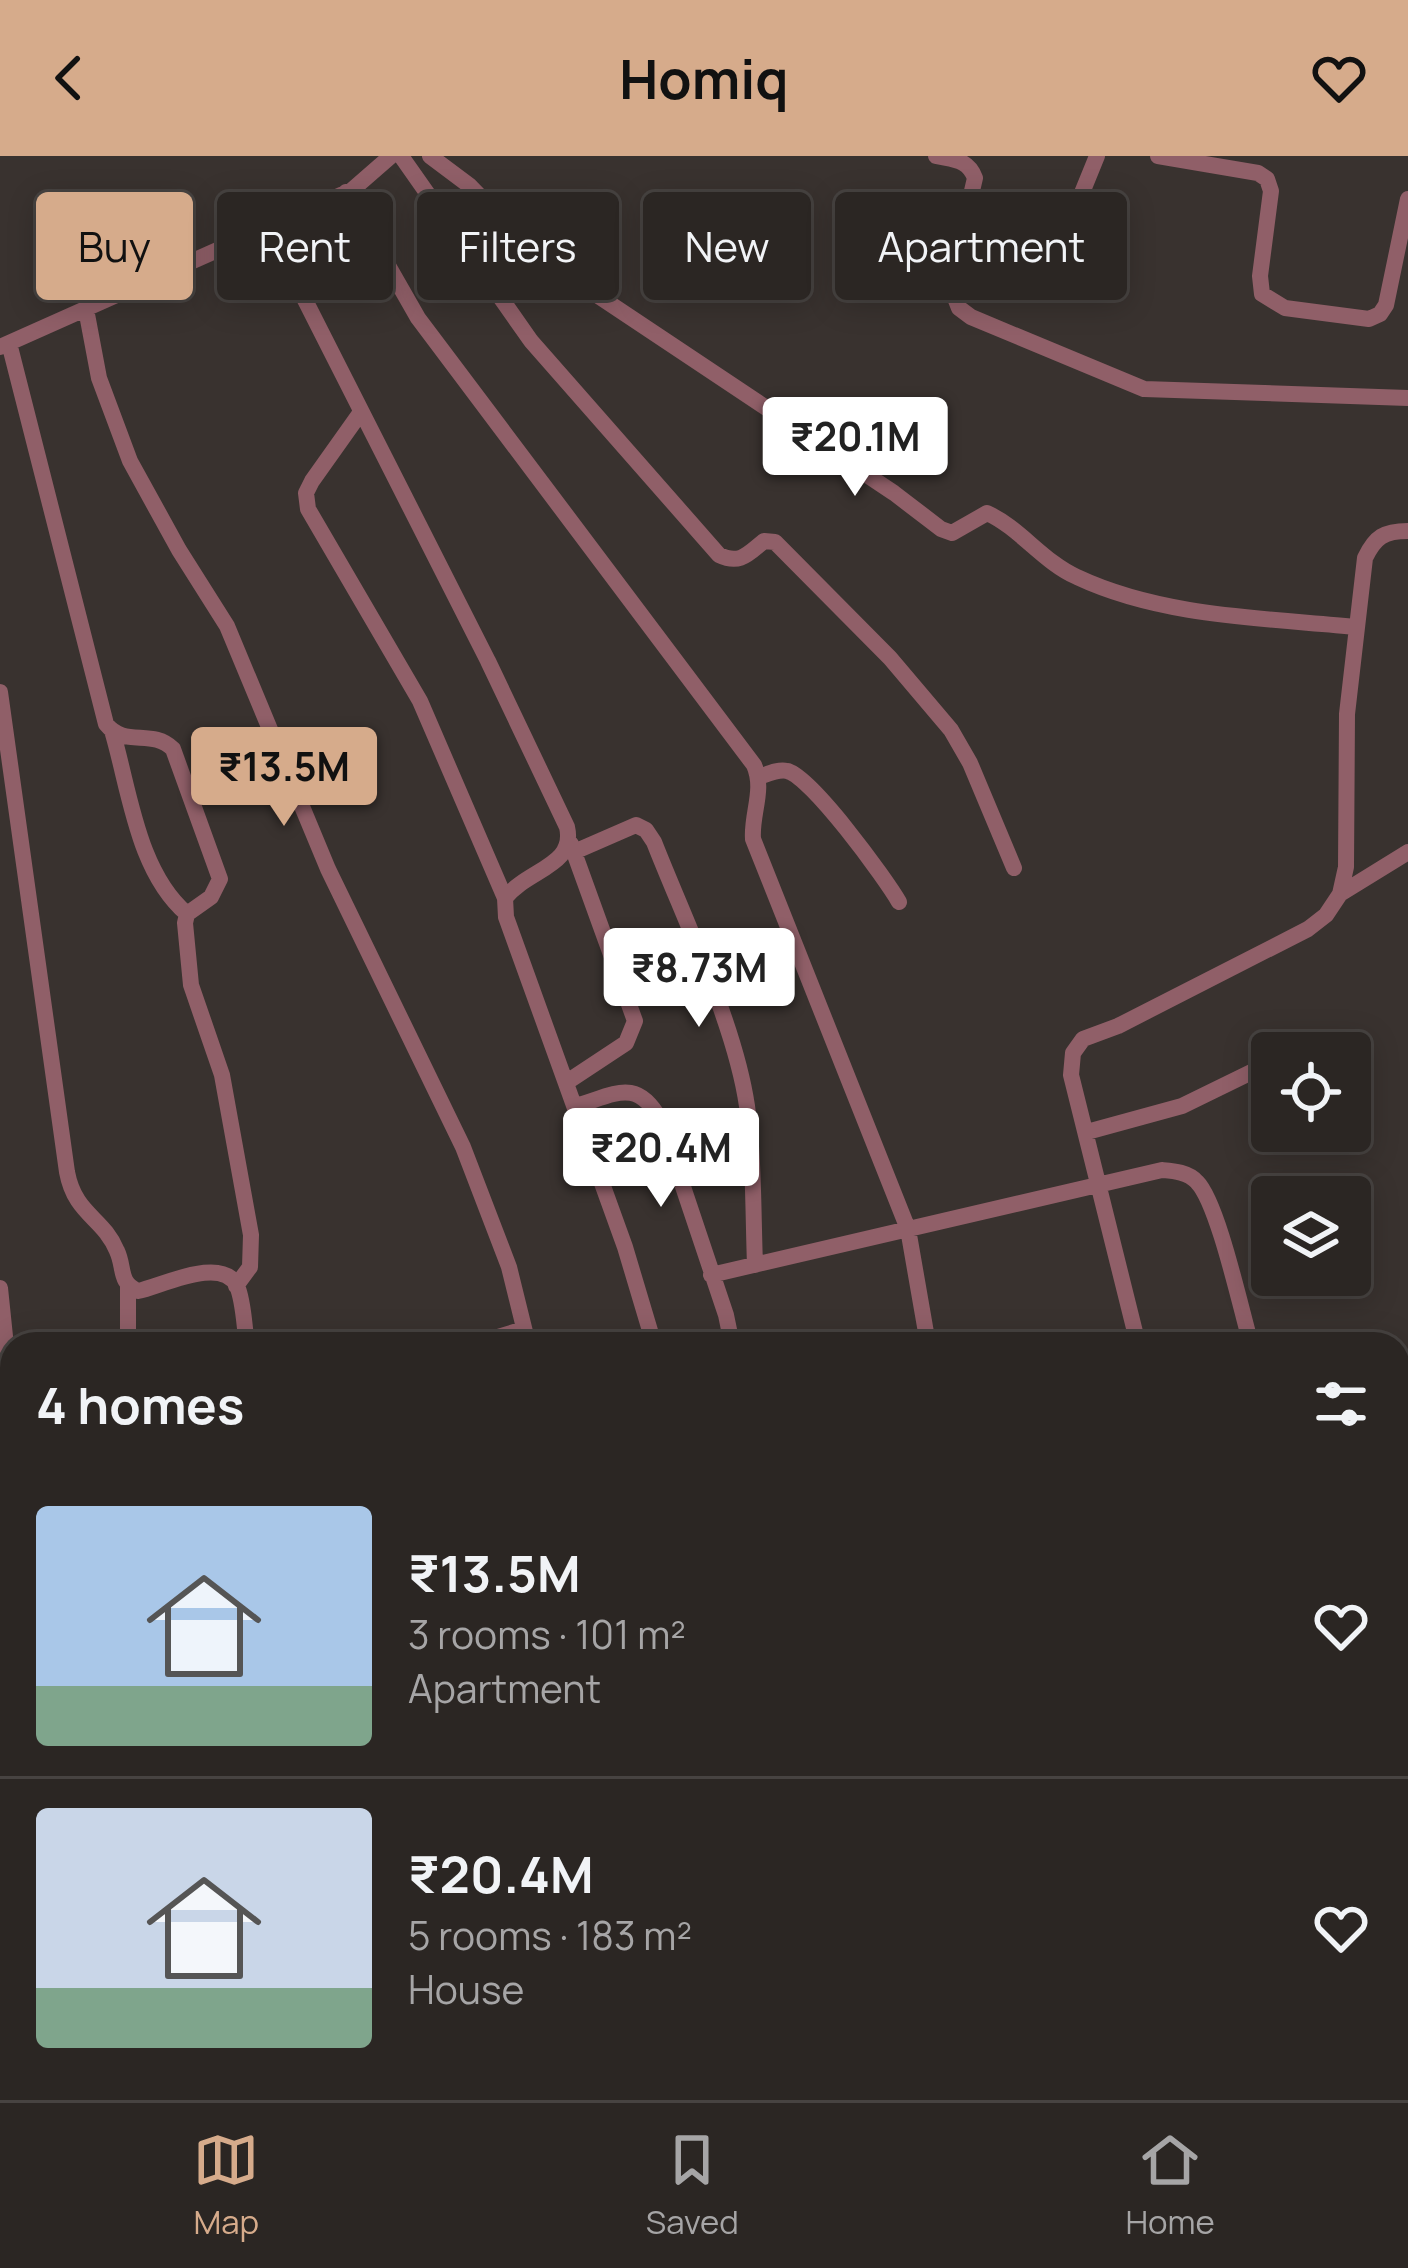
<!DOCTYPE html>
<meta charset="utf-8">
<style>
:root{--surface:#2b2623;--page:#332e2b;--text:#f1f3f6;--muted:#a6a5a6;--line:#474341;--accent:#d6ab8b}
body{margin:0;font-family:Manrope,sans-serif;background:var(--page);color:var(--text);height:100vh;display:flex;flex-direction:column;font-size:45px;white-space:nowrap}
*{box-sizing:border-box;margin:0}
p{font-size:39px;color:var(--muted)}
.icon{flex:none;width:66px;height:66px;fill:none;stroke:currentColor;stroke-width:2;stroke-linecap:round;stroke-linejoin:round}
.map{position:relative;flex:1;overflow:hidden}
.details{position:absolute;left:0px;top:1176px;width:1410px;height:768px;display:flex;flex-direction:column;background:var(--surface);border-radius:36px 36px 0 0;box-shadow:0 6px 30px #0003,0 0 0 3px var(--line)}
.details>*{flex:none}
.top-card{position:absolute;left:36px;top:36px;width:1338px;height:108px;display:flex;gap:24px}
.fabs{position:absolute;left:1251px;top:876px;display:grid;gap:24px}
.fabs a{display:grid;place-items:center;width:120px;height:120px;border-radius:12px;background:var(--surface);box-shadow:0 6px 30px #0003,0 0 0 3px var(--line);font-size:60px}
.price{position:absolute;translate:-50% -102px;padding:0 27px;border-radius:12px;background:#fff;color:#222;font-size:39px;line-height:78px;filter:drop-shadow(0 3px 6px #0008)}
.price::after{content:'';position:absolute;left:50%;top:72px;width:36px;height:27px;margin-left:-18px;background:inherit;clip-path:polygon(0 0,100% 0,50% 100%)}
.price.on{background:var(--accent);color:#111}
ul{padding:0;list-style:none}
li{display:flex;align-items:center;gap:36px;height:300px;padding:0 36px}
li+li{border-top:3px solid var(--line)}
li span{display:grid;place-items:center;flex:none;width:336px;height:240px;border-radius:12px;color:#555}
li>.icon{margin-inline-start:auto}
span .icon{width:144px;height:144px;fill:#fffc;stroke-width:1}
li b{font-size:51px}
h2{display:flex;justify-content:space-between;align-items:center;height:144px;padding:0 36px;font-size:51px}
.chip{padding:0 42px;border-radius:12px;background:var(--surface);box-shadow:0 6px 30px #0003,0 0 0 3px var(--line);font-size:42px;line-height:108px}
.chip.on{background:var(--accent);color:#111}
header{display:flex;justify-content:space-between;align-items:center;height:156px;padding:0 36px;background:var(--accent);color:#111;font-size:54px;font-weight:700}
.tab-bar{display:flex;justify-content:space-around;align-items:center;height:168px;border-top:3px solid var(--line);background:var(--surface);font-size:33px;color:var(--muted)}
.tab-bar a{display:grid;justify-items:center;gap:6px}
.tab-bar .on{color:var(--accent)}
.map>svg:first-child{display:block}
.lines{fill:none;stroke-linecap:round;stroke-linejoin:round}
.river{stroke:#0f5061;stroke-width:30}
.path{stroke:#78726f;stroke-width:3;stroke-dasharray:9 6;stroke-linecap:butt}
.street{stroke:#905f68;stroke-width:16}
</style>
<header><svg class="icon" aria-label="back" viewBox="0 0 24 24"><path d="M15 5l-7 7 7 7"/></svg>Homiq<svg class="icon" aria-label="heart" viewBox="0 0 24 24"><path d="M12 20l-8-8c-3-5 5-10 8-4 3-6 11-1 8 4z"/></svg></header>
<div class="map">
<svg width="1408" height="1944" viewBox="0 0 1408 1944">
<rect width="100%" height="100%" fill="#39322f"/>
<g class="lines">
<path class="river" d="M1398,1404L1408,1401
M0,1886L12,1869
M742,1932L760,1944
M1195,1944L1198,1932"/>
<path class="path" d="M1398,1660L1408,1657"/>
<path class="street" d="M401,0L531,185L719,399C740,409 748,398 764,385L775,386L890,502L951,574L970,607L1014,712
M430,0L470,30L537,99L894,337L941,373L952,377L987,357C1020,372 1043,406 1077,421C1162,461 1264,462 1357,471
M936,0C954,4 968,3 975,22L950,129L959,152L971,161L1144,233L1408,242
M1158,0L1258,17L1267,23L1271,35L1260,120L1262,138L1285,152L1369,163L1380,158L1386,149L1408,43
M346,36L418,162L754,609C765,634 751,658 753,683L908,1073L928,1188
M1075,54L1097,0
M268,71L488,505L567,671C576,710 528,713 505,742L506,761L625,1091L654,1188
M86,153L99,222L130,305L179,394L227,470L328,713L463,991L509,1111L528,1188
M9,187L106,568C125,592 152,572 173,593L220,723L211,741L187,758L185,767L191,829L222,919L251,1079L250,1111L236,1130
M0,191L352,34L391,0
M361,256L312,325L306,337L308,353L420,545L505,742
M0,536L67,1016C75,1059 103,1061 117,1095C125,1112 118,1126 138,1135C162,1130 222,1099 237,1130C244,1146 244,1171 247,1188
M113,578C130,637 138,716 187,758
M759,621C768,618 778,613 787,615C810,619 886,723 899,746
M574,696L636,669L646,674L654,686C685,765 735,868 747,950C754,1002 753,1056 755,1109
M1340,738L1408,696
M1291,897L1298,894
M567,926L626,887L635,865L571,688
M576,950C616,938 637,921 661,965L726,1159L732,1188
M1087,976L1182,950L1272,906
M711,1119L1162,1014C1173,1015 1188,1016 1197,1026C1218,1047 1241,1154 1251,1188
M0,1132L12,1248
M128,1188V1130
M475,1188L524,1173
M1138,1188L1071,919L1073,897L1083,883L1118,870L1308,773L1326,759L1340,738L1346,711L1347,558L1365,402C1375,381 1384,375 1408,375
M1398,1371L1408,1366
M0,1535L12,1534
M0,1819L12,1800
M817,1932L833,1944
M1150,1944L1156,1932"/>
</g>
</svg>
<div class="fabs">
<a><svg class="icon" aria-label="locate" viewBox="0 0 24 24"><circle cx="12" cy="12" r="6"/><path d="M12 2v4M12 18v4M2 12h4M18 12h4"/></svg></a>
<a><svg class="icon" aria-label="layers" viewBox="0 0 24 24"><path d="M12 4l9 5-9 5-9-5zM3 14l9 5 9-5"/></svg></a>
</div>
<b class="price" style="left:855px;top:343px">₹20.1M</b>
<b class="price on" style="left:284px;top:673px">₹13.5M</b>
<b class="price" style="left:699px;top:874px">₹8.73M</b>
<b class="price" style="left:661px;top:1054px">₹20.4M</b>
<div class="top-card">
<a class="chip on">Buy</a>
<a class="chip">Rent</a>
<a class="chip">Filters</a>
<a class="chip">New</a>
<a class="chip">Apartment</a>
</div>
<section class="details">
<h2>4 homes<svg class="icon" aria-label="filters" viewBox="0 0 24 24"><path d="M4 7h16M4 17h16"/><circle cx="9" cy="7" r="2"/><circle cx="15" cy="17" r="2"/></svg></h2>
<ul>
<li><span style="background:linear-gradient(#a9c7e8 75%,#7fa58c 0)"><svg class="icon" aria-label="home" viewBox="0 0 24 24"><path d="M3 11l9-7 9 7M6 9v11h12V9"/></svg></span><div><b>₹13.5M</b><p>3 rooms · 101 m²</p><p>Apartment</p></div><svg class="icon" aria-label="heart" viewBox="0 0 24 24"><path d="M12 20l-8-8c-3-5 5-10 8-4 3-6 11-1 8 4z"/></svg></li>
<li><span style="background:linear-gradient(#c9d6e8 75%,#7fa58c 0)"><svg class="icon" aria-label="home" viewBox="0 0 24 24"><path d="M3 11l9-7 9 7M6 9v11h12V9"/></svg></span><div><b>₹20.4M</b><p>5 rooms · 183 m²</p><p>House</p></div><svg class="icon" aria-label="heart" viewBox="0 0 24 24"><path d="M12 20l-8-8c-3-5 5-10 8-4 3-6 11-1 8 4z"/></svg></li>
</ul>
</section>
</div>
<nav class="tab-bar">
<a class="on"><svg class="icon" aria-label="map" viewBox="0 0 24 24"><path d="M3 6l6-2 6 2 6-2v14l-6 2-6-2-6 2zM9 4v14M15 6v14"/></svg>Map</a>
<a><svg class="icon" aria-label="saved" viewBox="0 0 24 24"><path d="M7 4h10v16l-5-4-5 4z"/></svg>Saved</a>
<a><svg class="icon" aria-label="home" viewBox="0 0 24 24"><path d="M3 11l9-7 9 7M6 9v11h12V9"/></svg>Home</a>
</nav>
